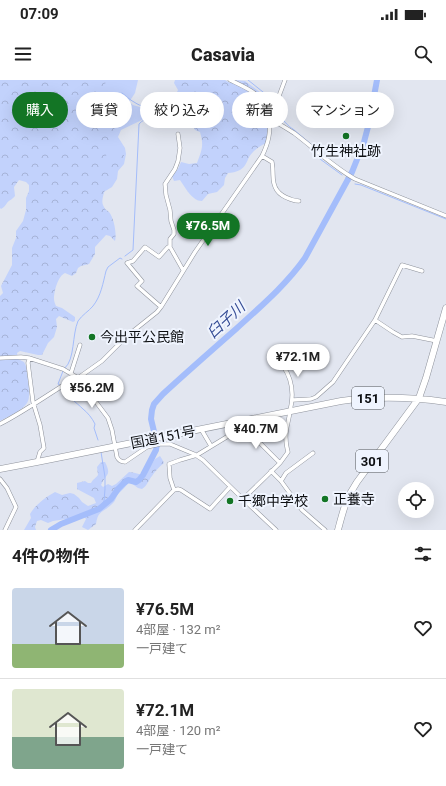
<!DOCTYPE html>
<html lang="ja">
<meta charset="utf-8">
<style>
:root{--surface:#fff;--page:#f2f2f2;--text:#222;--muted:#767676;--line:#e0e0e0;--accent:#137525}
body{margin:0;font-family:Roboto,"Noto Sans JP",sans-serif;background:var(--page);color:var(--text);height:100vh;display:flex;flex-direction:column;font-size:15px;white-space:nowrap}
*{box-sizing:border-box;margin:0}
p{font-size:13px;color:var(--muted)}
.icon{flex:none;width:22px;height:22px;fill:none;stroke:currentColor;stroke-width:2;stroke-linecap:round;stroke-linejoin:round}
.map{position:relative;height:450px;overflow:hidden}
.panel{display:flex;flex-direction:column;background:var(--surface);flex:1}
.panel>*{flex:none}
.top-card{position:absolute;left:12px;top:12px;width:422px;height:36px;display:flex;gap:8px}
.tools{position:absolute;left:398px;top:402px;display:grid;gap:8px}
.tools a{display:grid;place-items:center;width:36px;height:36px;border-radius:50%;background:var(--surface);box-shadow:0 4px 16px #0002;font-size:20px}
.price{position:absolute;translate:-50% -34px;padding:0 9px;border-radius:14px;background:#fff;color:#222;font-size:13px;line-height:26px;filter:drop-shadow(0 1px 2px #0008)}
.price::after{content:'';position:absolute;left:50%;top:24px;width:12px;height:9px;margin-left:-6px;background:inherit;clip-path:polygon(0 0,100% 0,50% 100%)}
.price.current{background:var(--accent);color:#fff}
ul{padding:0;list-style:none}
li{display:flex;align-items:center;gap:12px;height:100px;padding:0 12px}
li+li{border-top:1px solid var(--line)}
li span{display:grid;place-items:center;flex:none;width:112px;height:80px;border-radius:4px;color:#555}
li>.icon{margin-inline-start:auto}
span .icon{width:48px;height:48px;fill:#fffc;stroke-width:1}
li b{font-size:17px}
h2{display:flex;justify-content:space-between;align-items:center;height:48px;padding:0 12px;font-size:17px}
.tag{padding:0 14px;border-radius:18px;background:var(--surface);box-shadow:0 4px 16px #0002;font-size:14px;line-height:36px}
.tag.current{background:var(--accent);color:#fff}
.status{display:flex;justify-content:space-between;align-items:center;height:28px;padding:0 20px;background:var(--surface);direction:ltr}
.status svg{height:11px;fill:currentColor}
header{display:flex;justify-content:space-between;align-items:center;height:52px;padding:0 12px;background:var(--surface);font-size:18px;font-weight:800}
.map>svg:first-child{display:block}
.green{fill:#c2d2fc}
.forest{fill:url(#forest-crowns)}
.lines{fill:none;stroke-linecap:round;stroke-linejoin:round}
.stream{stroke:#a4bdfb;stroke-width:1}
.river{stroke:#a4bdfb;stroke-width:6}
.minor-casing{stroke:#8f939c;stroke-width:4.5}
.trunk-casing{stroke:#8f939c;stroke-width:7}
.minor{stroke:#fff;stroke-width:3.5}
.trunk{stroke:#fff;stroke-width:6}
.poi-dot{fill:#137525;stroke:#eff4fe;stroke-width:1.5}
.labels{text-anchor:middle;stroke-width:4;stroke-linejoin:round;paint-order:stroke}
.shield{fill:#eff4fe;stroke:#515459;stroke-width:1}
.shield-label{font-size:13px;font-weight:bold;fill:#0d0f12}
.poi-label{font-size:14px;fill:#0d0f12;stroke:#eff4fe;text-anchor:start}
.street-label{font-size:14px;fill:#0d0f12;stroke:#eff4fe}
.water-label{font-size:15px;font-style:italic;fill:#354c95;stroke:#eff4fe}
</style>
<div class="status"><b>07:09</b><svg viewBox="0 0 49 12"><path d="M0 12V9h3v3zM5 12V6h3v6zM10 12V3h3v9zM15 12V0h3v12zM26 1h20v11H26zM47 4h2v5h-2z"/></svg></div>
<header><svg class="icon" aria-label="menu" viewBox="0 0 24 24"><path d="M4 6h16M4 12h16M4 18h16"/></svg>Casavia<svg class="icon" aria-label="search" viewBox="0 0 24 24"><circle cx="10" cy="10" r="6"/><path d="M15 15l6 6"/></svg></header>
<div class="map">
<svg width="446" height="450" viewBox="0 0 446 450">
<defs>
<pattern id="forest-crowns" width="20" height="18" patternUnits="userSpaceOnUse"><rect width="20" height="18" fill="#c2d2fc"/><path d="M2 6a3 3 0 1 1 6 0M12 15a3 3 0 1 1 6 0" fill="none" stroke="#a6b3d7"/></pattern>
</defs>
<rect width="100%" height="100%" fill="#e2e6f0"/>
<path class="green" d="M3,0H138L135,13L129,22L133,25L143,28L148,34L146,38L121,50L118,57L125,68L126,74L124,84L118,91L117,99L112,107L102,113Z"/>
<path class="forest" d="M0,0H106C103,15 98,37 114,46L115,51L113,57C111,59 106,61 105,63C103,66 105,70 106,73C107,80 104,86 105,93C113,86 111,77 115,69L123,70L124,76L121,85L117,92L114,99L110,105L105,109C104,114 101,120 103,125C104,128 106,130 109,132C114,138 117,154 115,161L110,156L106,155L95,167V174L89,184L81,186L78,188L76,193L72,196L65,193C58,196 54,211 54,219C54,221 55,224 56,226L62,228L75,237V241L73,242L59,236L56,239L57,247L54,257L48,263L42,275H38L20,271L17,273L18,279L24,282L26,286C27,294 31,314 28,321C25,329 8,337 0,341V216L3,213L1,206L12,185V168L16,158V151L23,141L26,130V118L29,111V105L26,102L19,100L14,107L15,116C12,120 9,120 7,123C5,126 4,127 1,129L0,128Z
M175,0H225L230,3L234,0L245,1L272,21L271,31H264L260,37L261,44H267L269,48L267,63C260,65 253,71 249,77C247,82 245,87 240,90C236,92 232,93 228,93L225,98L224,105L217,112L208,114L202,121C192,121 185,107 180,100L174,101L172,96L178,89L181,82L189,84L197,83C202,70 204,65 200,52L195,50L190,41L184,39L177,22L175,16L178,10L174,3Z
M160,376L162,379L164,383C159,387 155,391 152,396C148,401 147,406 142,409L138,408L131,403H128C125,408 122,410 119,413C116,416 116,421 112,424C103,433 98,430 96,444L88,450L82,447L86,439L82,435L73,438L53,441L48,443L41,440L37,441L35,447L36,450H24L31,438L30,434C35,425 46,417 55,412L62,415L70,413L74,414L79,418L82,422L88,426L96,423L94,418L77,409V403L85,401L88,403H91C93,399 96,398 98,395L97,387L101,382H105C112,396 106,393 101,405L103,407L108,404L112,406L116,404L129,392C135,392 139,395 145,395L155,379Z"/>
<g class="lines">
<path class="stream" d="M248,0L268,16L275,19
M122,13C126,16 130,20 134,22C143,28 144,24 149,35C147,40 142,40 139,44L133,170L125,176
M281,23C281,27 280,30 280,33C280,38 289,47 293,49L318,70
M320,79L342,95
M346,98L350,101
M355,104L361,105L446,139
M65,288C75,279 72,255 78,241C82,235 89,231 93,226C101,216 103,203 106,191L108,187L120,178L122,179
M60,305L58,304L63,291
M64,308C67,317 76,322 83,329C88,333 92,338 95,344L94,348L98,360
M99,429L104,421L105,409V397L101,372"/>
<path class="river" d="M51,450L61,444L99,429L111,419L118,409L124,403L128,400L136,402L139,400L143,395L156,370L157,364L151,339L152,330L154,324L163,314C187,292 212,270 236,249C260,227 286,205 305,178L352,92L364,62L369,43L377,0"/>
<g class="minor-casing">
<path id="minor" d="M230,0C251,10 261,13 269,36
M270,39C278,43 286,48 294,53C314,68 332,86 355,99L446,136
M178,54L180,68L178,81L175,89L165,104L166,115L170,130L171,141L174,150V154L170,159V167L183,190
M262,76L272,82C273,87 273,90 273,95C273,108 278,115 290,119C293,120 295,121 299,121
M161,227L137,206L142,201L127,183L133,181L145,167L159,177L168,167H170
M375,240L393,252L402,257L412,256L437,261
M0,278L21,277L29,278L63,289L78,298L108,338L112,350L117,377C119,381 121,382 125,382L147,367L160,364H170L194,374L203,380L243,419L276,450
M29,278L28,283L33,322L40,345L44,368L40,372L37,382
M71,293L80,265
M78,298L102,281L127,256L157,232L161,227L195,172L262,76C269,62 271,51 269,36L273,32L285,0
M293,320L311,319L316,317L333,302L375,240L402,185L422,191
M0,344C25,331 47,315 72,300L75,296
M243,346L280,383
M201,349L211,366
M271,391L281,401L302,430L325,450
M0,399L7,408L16,427L5,450
M281,401L286,393L313,373
M174,410L170,398L169,384L180,380L197,375L243,347
M243,419L280,383L288,372C287,368 286,364 286,359C285,350 289,341 290,331C294,315 293,300 283,286
M135,450L174,410L178,409L181,410L210,429L230,407"/>
</g>
<g class="trunk-casing">
<path id="trunk" d="M0,389L37,382L341,321C377,316 411,317 446,322
M338,450C343,431 346,418 357,402L419,318L426,298L446,228"/>
</g>
<use href="#minor" class="minor"/>
<use href="#trunk" class="trunk"/>
</g>
<g class="poi-dot">
<circle cx="346" cy="56" r="4"/>
<circle cx="92" cy="257" r="4"/>
<circle cx="325" cy="419" r="4"/>
<circle cx="230" cy="421" r="4"/>
</g>
<g class="labels">
<g class="shield">
<rect x="352" y="307" width="32" height="22" rx="3"/>
<rect x="356" y="370" width="32" height="22" rx="3"/>
</g>
<g class="shield-label">
<text x="368" y="323">151</text>
<text x="372" y="386">301</text>
</g>
<g class="poi-label">
<text x="346" y="76" text-anchor="middle">竹生神社跡</text>
<text x="100" y="262">今出平公民館</text>
<text x="333" y="424">正養寺</text>
<text x="238" y="426">千郷中学校</text>
</g>
<g class="street-label">
<text transform="translate(163 357) rotate(-11)" y="5">国道151号</text>
</g>
<g class="water-label">
<text transform="translate(226 240) rotate(-43)" y="5">臼子川</text>
</g>
</g>
</svg>
<div class="tools">
<a><svg class="icon" aria-label="locate" viewBox="0 0 24 24"><circle cx="12" cy="12" r="6"/><path d="M12 2v4M12 18v4M2 12h4M18 12h4"/></svg></a>
</div>
<b class="price current" style="left:208px;top:167px">¥76.5M</b>
<b class="price" style="left:298px;top:298px">¥72.1M</b>
<b class="price" style="left:92px;top:329px">¥56.2M</b>
<b class="price" style="left:256px;top:370px">¥40.7M</b>
<div class="top-card">
<a class="tag current">購入</a>
<a class="tag">賃貸</a>
<a class="tag">絞り込み</a>
<a class="tag">新着</a>
<a class="tag">マンション</a>
</div>
</div>
<section class="panel">
<h2>4件の物件<svg class="icon" aria-label="filters" viewBox="0 0 24 24"><path d="M4 7h16M4 17h16"/><circle cx="9" cy="7" r="2"/><circle cx="15" cy="17" r="2"/></svg></h2>
<ul>
<li><span style="background:linear-gradient(#c9d6e8 70%,#8fb573 0)"><svg class="icon" aria-label="home" viewBox="0 0 24 24"><path d="M3 11l9-7 9 7M6 9v11h12V9"/></svg></span><div><b>¥76.5M</b><p>4部屋 · 132 m²</p><p>一戸建て</p></div><svg class="icon" aria-label="heart" viewBox="0 0 24 24"><path d="M12 20l-8-8c-3-5 5-10 8-4 3-6 11-1 8 4z"/></svg></li>
<li><span style="background:linear-gradient(#dfe7d0 60%,#7fa58c 0)"><svg class="icon" aria-label="home" viewBox="0 0 24 24"><path d="M3 11l9-7 9 7M6 9v11h12V9"/></svg></span><div><b>¥72.1M</b><p>4部屋 · 120 m²</p><p>一戸建て</p></div><svg class="icon" aria-label="heart" viewBox="0 0 24 24"><path d="M12 20l-8-8c-3-5 5-10 8-4 3-6 11-1 8 4z"/></svg></li>
</ul>
</section>
